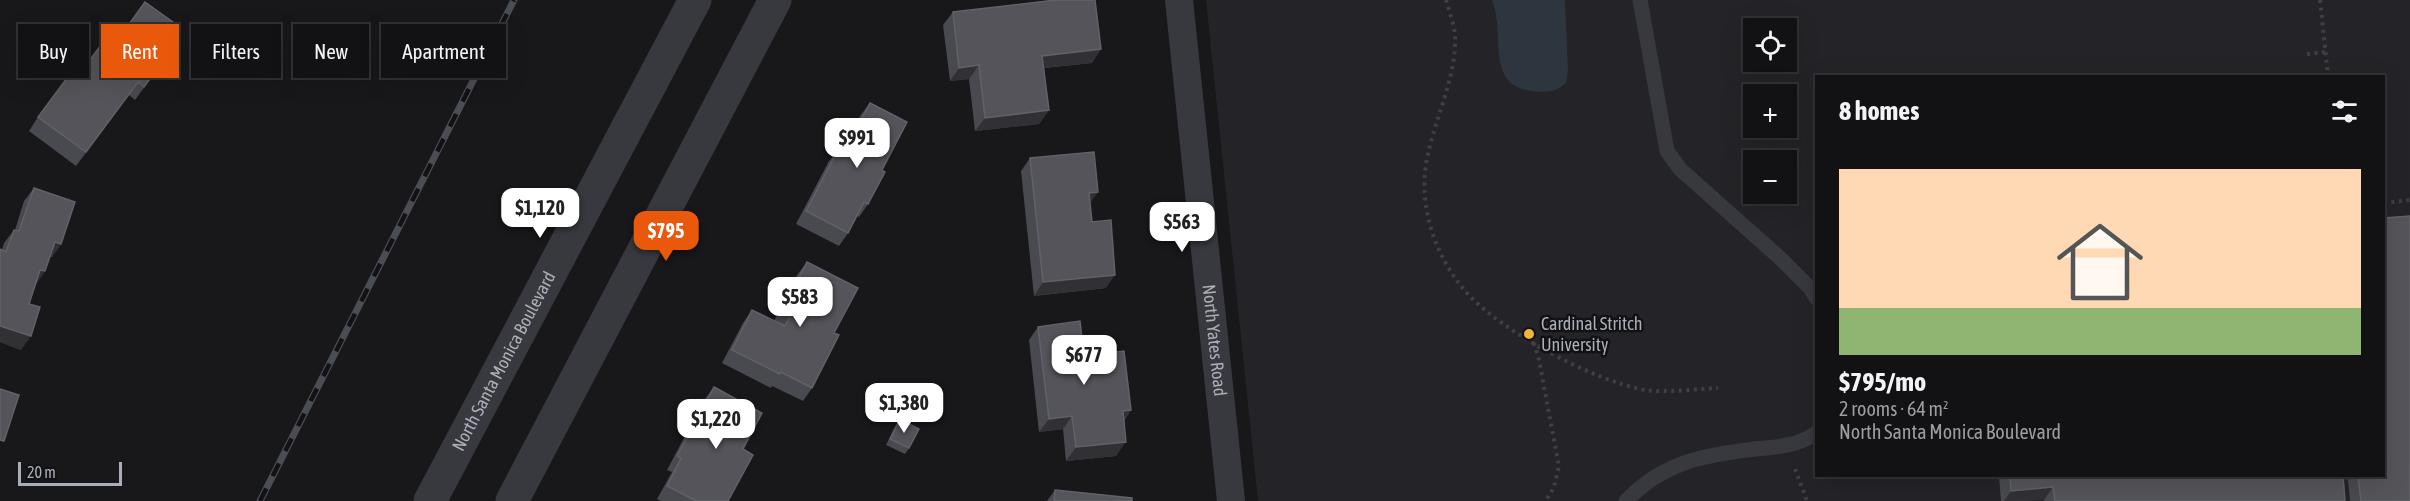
<!DOCTYPE html>
<meta charset="utf-8">
<style>
:root{--surface:#121114;--page:#1f1f22;--text:#f1f3f6;--muted:#9c9da0;--line:#313134;--accent:#ea580c}
body{margin:0;font-family:"Asap Condensed",sans-serif;background:var(--page);color:var(--text);height:100vh;display:flex;flex-direction:column;font-size:22px;white-space:nowrap}
*{box-sizing:border-box;margin:0}
p{font-size:20px;color:var(--muted)}
.icon{flex:none;width:33px;height:33px;fill:none;stroke:currentColor;stroke-width:2;stroke-linecap:round;stroke-linejoin:round}
.map{position:relative;flex:1;overflow:hidden}
.side{position:absolute;left:1815px;top:75px;width:570px;height:402px;display:flex;flex-direction:column;background:var(--surface);border-radius:0px;box-shadow:0 6px 24px #0002,0 0 0 2px var(--line)}
.side>*{flex:none}
.hud{position:absolute;left:18px;top:24px;width:570px;height:54px;display:flex;gap:12px}
.tools{position:absolute;left:1743px;top:18px;display:grid;gap:12px}
.tools a{display:grid;place-items:center;width:54px;height:54px;border-radius:0px;background:var(--surface);box-shadow:0 6px 24px #0002,0 0 0 2px var(--line);font-size:30px}
.scale{position:absolute;left:18px;bottom:15px;width:104px;box-sizing:border-box;padding-left:6px;border:3px solid #aaaeb9;border-top:0;font-size:16px;line-height:21px;white-space:nowrap;color:#aaaeb9;-webkit-text-stroke:4px #121215;paint-order:stroke}
.price{position:absolute;translate:-50% -51px;padding:0 14px;border-radius:12px;background:#fff;color:#222;font-size:20px;line-height:39px;filter:drop-shadow(0 2px 3px #0008)}
.price::after{content:'';position:absolute;left:50%;top:36px;width:18px;height:14px;margin-left:-9px;background:inherit;clip-path:polygon(0 0,100% 0,50% 100%)}
.price.current{background:var(--accent);color:#fff}
ul{padding:0;list-style:none}
li{display:grid;align-content:center;gap:12px;height:318px;padding:0 24px}
li+li{border-top:2px solid var(--line)}
li span{display:grid;place-items:center;height:186px;border-radius:0px;color:#555}
li>.icon{margin-inline-start:auto}
span .icon{width:108px;height:108px;fill:#fffc;stroke-width:1}
li b{font-size:26px}
h2{display:flex;justify-content:space-between;align-items:center;height:72px;padding:0 24px;font-size:26px}
.tag{padding:0 21px;border-radius:0px;background:var(--surface);box-shadow:0 6px 24px #0002,0 0 0 2px var(--line);font-size:21px;line-height:54px}
.tag.current{background:var(--accent);color:#fff}
.map>svg:first-child{display:block}
.built{fill:#242327;fill-rule:evenodd}
.water{fill:#2d363e}
.lines{fill:none;stroke-linecap:round;stroke-linejoin:round}
.path{stroke:#3e4046;stroke-width:4;stroke-dasharray:3 4.5;stroke-linecap:butt}
.service{stroke:#38393f;stroke-width:15}
.minor{stroke:#38393f;stroke-width:28}
.tertiary{stroke:#38393f;stroke-width:33}
.rail-casing{stroke:#4b4d54;stroke-width:7}
.rail{stroke:#121215;stroke-width:4.5;stroke-dasharray:14;stroke-linecap:butt}
.wall{fill:#494a4f}
.shaded-wall{fill:#313135}
.building{fill:#54545a;stroke:#616269;stroke-width:1.5}
.poi-dot{fill:#f2b537;stroke:#121215;stroke-width:2}
.labels{text-anchor:middle;stroke-width:5;stroke-linejoin:round;paint-order:stroke}
.poi-label{font-size:18px;fill:#aaaeb9;stroke:#121215;text-anchor:start}
.street-label{font-size:18px;fill:#aaaeb9;stroke:#121215}
</style>
<div class="map">
<svg width="2410" height="501" viewBox="0 0 2410 501">
<rect width="100%" height="100%" fill="#18171a"/>
<path class="built" d="M1206,0H2410V501H1258ZM1754,28H1786V62H1754ZM1816,76H2384V476H1816ZM1754,94H1786V128H1754ZM1754,160H1786V194H1754Z"/>
<path class="water" d="M1492,0H1565L1568,71L1566,83C1556,92 1546,93 1532,91C1484,85 1506,34 1492,0Z"/>
<g class="lines">
<path class="path" d="M1446,0C1449,11 1454,24 1455,35C1457,82 1430,126 1425,172C1421,215 1438,261 1467,293C1502,332 1594,381 1645,390C1668,393 1694,389 1718,388
M2320,0L2328,76
M2307,54L2325,52
M2384,203L2410,200
M1534,343L1539,360L1559,466C1556,479 1554,493 1544,501
M1795,469L1807,501"/>
<path class="service" d="M1640,0L1667,151L1680,169L1780,258L1810,288L1816,298
M1626,501C1663,462 1704,455 1755,449C1777,447 1798,446 1816,433"/>
<path class="minor" id="s1" d="M1179,0L1231,501"/>
<g class="tertiary">
<path id="s2" d="M430,501L695,0"/>
<path d="M512,501L775,0"/>
</g>
<g class="rail-casing">
<path id="rail" d="M260,501L514,0"/>
</g>
<use href="#rail" class="rail"/>
</g>
<path class="wall" d="M953,12L1101,49L1092,63L1044,68L1049,110L1039,124L975,131L969,79L950,81L943,25Z
M127,27L162,47L160,66L135,100L129,95L76,166L29,131L38,117L90,60L110,41Z
M870,103L882,170L868,204L859,217L857,216L848,233L839,246L796,224L829,161L839,148L843,149L860,116Z
M1030,158L1090,204L1092,222L1106,288L1034,296L1021,171Z
M34,188L61,244L52,257L50,256L45,271L36,284L29,304L21,350L0,342V249L2,250L4,243L14,230H15L24,201Z
M807,262L834,333L812,388L803,401L772,386L771,388L722,363L743,323L752,310L774,321L797,275Z
M1038,327L1084,356L1131,410L1124,421L1116,456L1066,461L1063,429L1039,432L1029,340Z
M714,387L743,449L728,501H661L657,499L672,472L667,470L704,400Z
M900,419L909,448L905,454L886,445L896,425Z
M1999,476H2384L2410,501H2350L2348,480H2344L2345,501H2044V500L2001,501Z
M1055,490L1132,501H1047Z"/>
<path class="shaded-wall" d="M1101,49L1092,63L1033,69L1042,56Z
M979,65L969,79L950,81L959,68Z
M1049,110L1039,124L975,131L985,118Z
M1098,192L1089,205V193Z
M55,242L61,244L52,257L45,255Z
M40,270L45,271L35,285Z
M1115,275L1106,288L1034,296L1043,282Z
M0,326L31,336L21,350L0,342Z
M1131,410L1121,424L1123,411Z
M1072,416L1063,429L1039,432L1049,419Z
M1126,442L1116,456L1066,461L1076,447Z
M2337,476H2351L2348,480L2333,481Z
M2053,487L2044,500L2004,501L2011,491Z"/>
<path class="building" d="M1056,0H1095L1101,49L1042,56L1049,110L985,118L979,65L959,68L953,12Z
M145,2L177,25L162,46L170,52L144,87L138,82L86,152L38,117L84,55L90,60L106,38L110,41L122,24L127,27Z
M870,103L907,122L882,170L885,172L868,204L864,202L848,233L806,211L839,148L845,150Z
M1094,152L1098,192L1089,193L1092,222L1111,220L1115,275L1043,282L1030,158Z
M34,188L75,202L61,244L55,242L45,271L40,270L29,304L40,307L31,336L0,326V249L6,252L14,230L19,231Z
M2410,216V501H2361L2358,476H2384V218Z
M807,262L858,288L834,333L839,335L812,388L781,372L780,374L732,350L752,310L785,326L792,313L783,309Z
M1080,321L1084,356L1124,351L1131,410L1123,411L1126,442L1076,447L1072,416L1049,419L1038,327Z
M714,387L762,413L743,449L753,455L728,501H696L667,486L681,458L677,456Z
M0,389L19,395L4,441L0,440Z
M900,419L919,429L909,448L890,439Z
M2010,476H2343L2345,501H2055L2053,487L2011,491Z
M1055,490L1132,498V501H1054Z"/>
<circle class="poi-dot" cx="1529" cy="334" r="6"/>
<g class="labels">
<g class="poi-label">
<text x="1541" y="330">Cardinal Stritch<tspan x="1541" dy="21">University</tspan></text>
</g>
<g class="street-label">
<text dy="6" stroke="none"><textPath href="#s1" startOffset="342">North Yates Road</textPath></text>
<text dy="6" stroke="none"><textPath href="#s2" startOffset="158">North Santa Monica Boulevard</textPath></text>
</g>
</g>
</svg>
<div class="tools">
<a><svg class="icon" aria-label="locate" viewBox="0 0 24 24"><circle cx="12" cy="12" r="6"/><path d="M12 2v4M12 18v4M2 12h4M18 12h4"/></svg></a>
<a>+</a>
<a>−</a>
</div>
<div class="scale">20 m</div>
<b class="price" style="left:857px;top:169px">$991</b>
<b class="price" style="left:540px;top:239px">$1,120</b>
<b class="price" style="left:1182px;top:253px">$563</b>
<b class="price current" style="left:666px;top:262px">$795</b>
<b class="price" style="left:800px;top:328px">$583</b>
<b class="price" style="left:1084px;top:386px">$677</b>
<b class="price" style="left:904px;top:434px">$1,380</b>
<b class="price" style="left:716px;top:450px">$1,220</b>
<div class="hud">
<a class="tag">Buy</a>
<a class="tag current">Rent</a>
<a class="tag">Filters</a>
<a class="tag">New</a>
<a class="tag">Apartment</a>
</div>
<section class="side">
<h2>8 homes<svg class="icon" aria-label="filters" viewBox="0 0 24 24"><path d="M4 7h16M4 17h16"/><circle cx="9" cy="7" r="2"/><circle cx="15" cy="17" r="2"/></svg></h2>
<ul>
<li><span style="background:linear-gradient(#ffd9b3 75%,#8fb573 0)"><svg class="icon" aria-label="home" viewBox="0 0 24 24"><path d="M3 11l9-7 9 7M6 9v11h12V9"/></svg></span><div><b>$795/mo</b><p>2 rooms · 64 m²</p><p>North Santa Monica Boulevard</p></div></li>
</ul>
</section>
</div>
